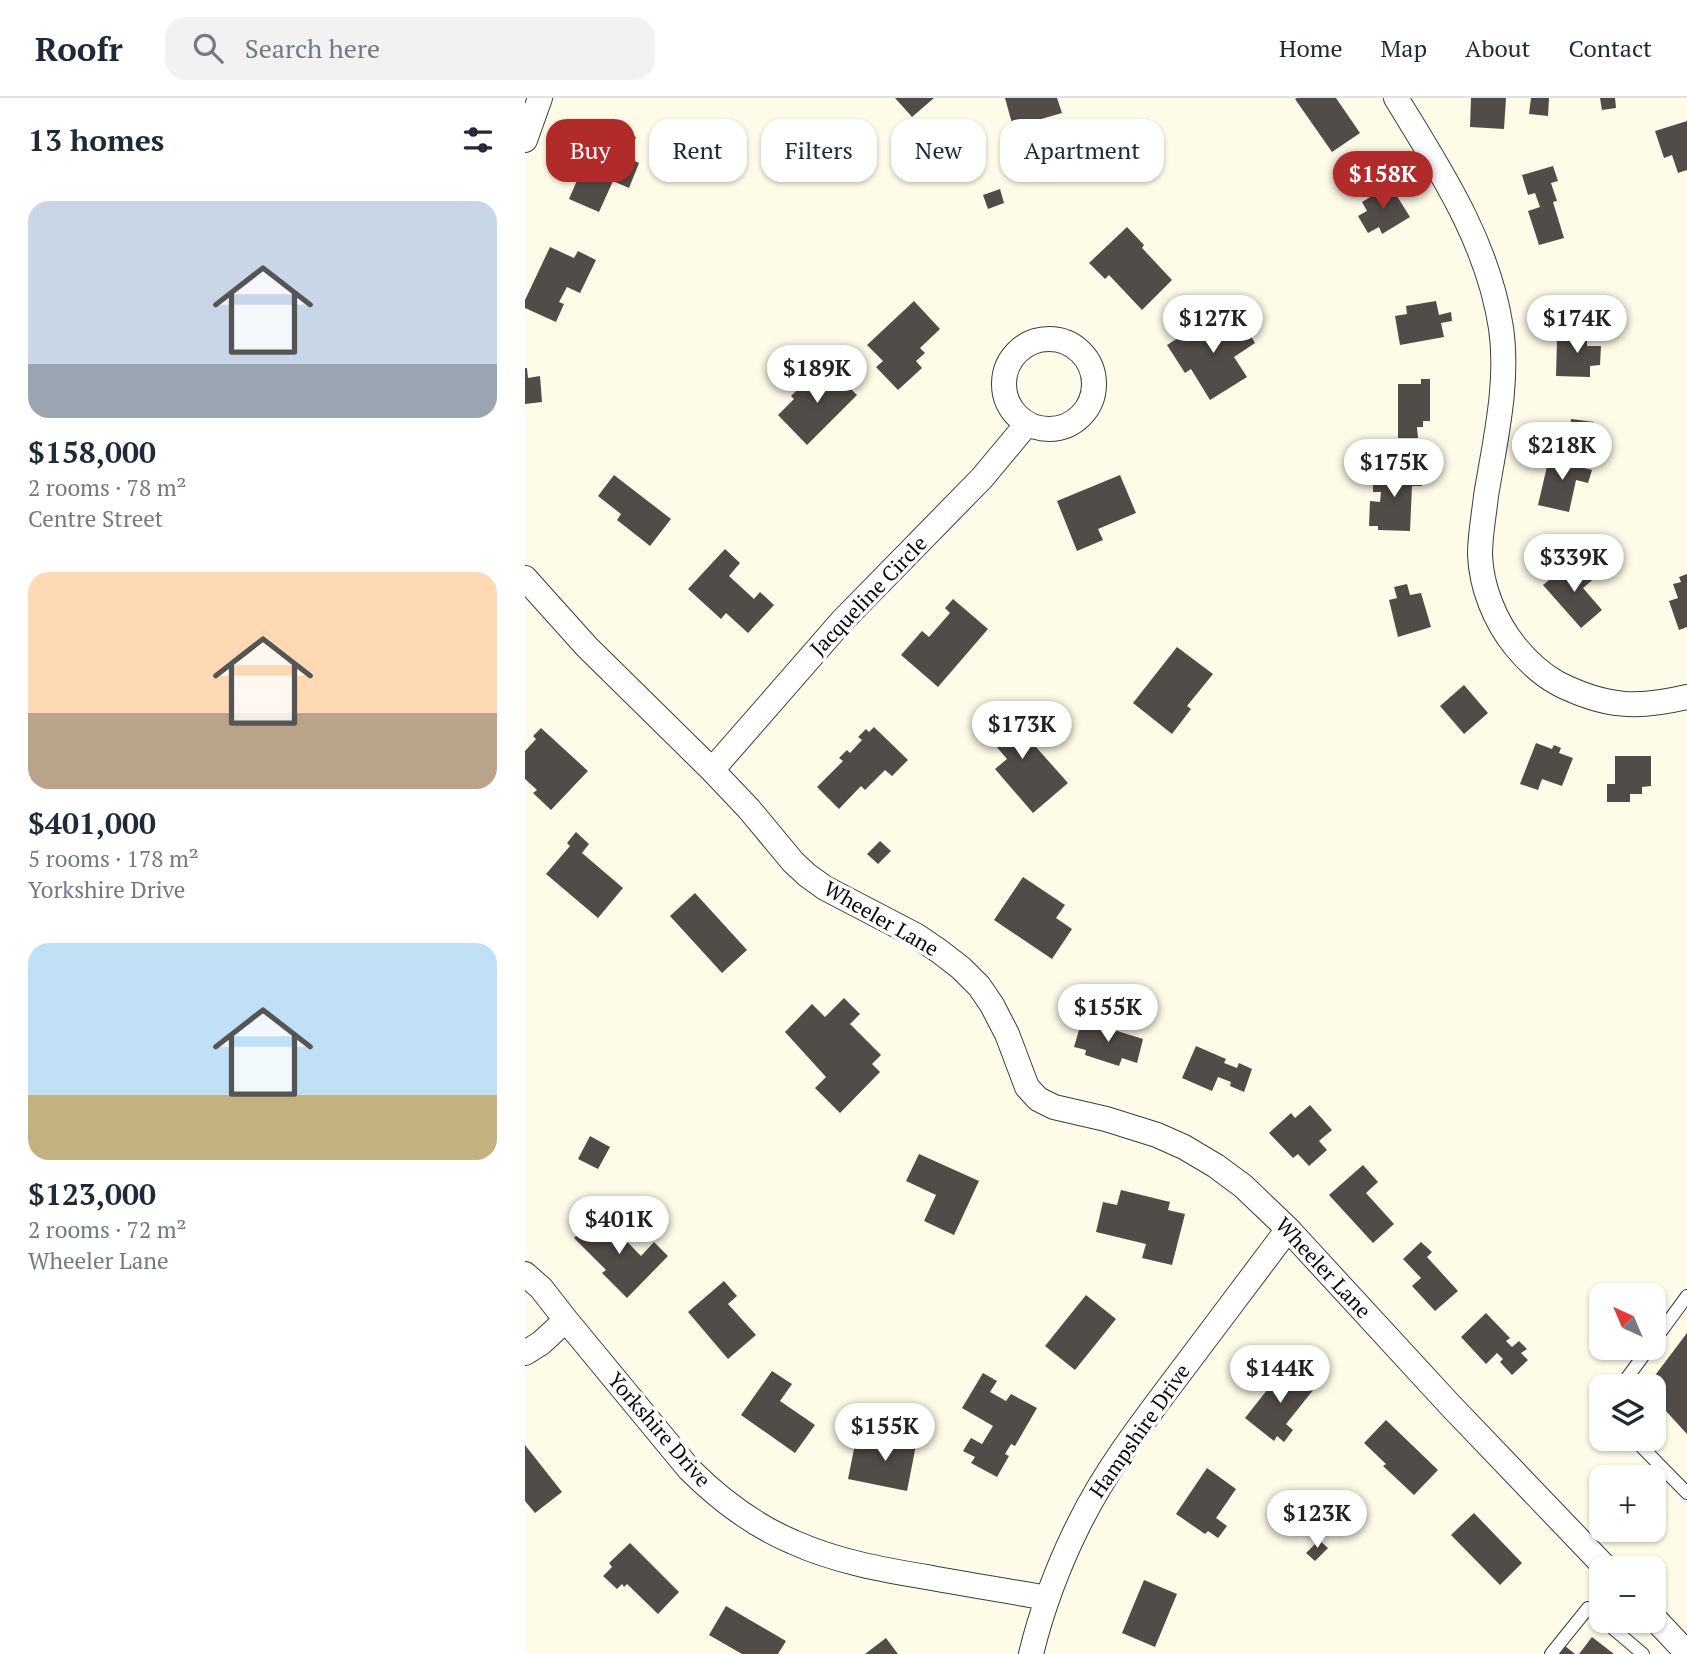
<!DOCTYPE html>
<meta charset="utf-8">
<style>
:root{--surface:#fff;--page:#f2f2f3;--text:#1f2937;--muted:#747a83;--line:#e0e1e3;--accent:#b22b2b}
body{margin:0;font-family:"PT Serif",serif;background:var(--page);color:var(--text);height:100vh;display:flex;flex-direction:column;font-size:26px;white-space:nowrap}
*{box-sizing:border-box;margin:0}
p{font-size:23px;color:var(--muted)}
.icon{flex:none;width:38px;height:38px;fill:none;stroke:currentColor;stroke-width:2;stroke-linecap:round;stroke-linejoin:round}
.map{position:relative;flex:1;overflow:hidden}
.side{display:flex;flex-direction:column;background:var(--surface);width:525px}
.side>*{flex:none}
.banner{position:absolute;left:21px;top:21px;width:665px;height:63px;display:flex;gap:14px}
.needle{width:46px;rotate:316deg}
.buttons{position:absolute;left:1064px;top:1185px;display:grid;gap:14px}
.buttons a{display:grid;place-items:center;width:77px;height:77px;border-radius:14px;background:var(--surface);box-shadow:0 2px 5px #0004;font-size:35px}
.price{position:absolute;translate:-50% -60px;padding:0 16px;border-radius:24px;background:#fff;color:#222;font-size:23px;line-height:46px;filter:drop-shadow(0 2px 4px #0008)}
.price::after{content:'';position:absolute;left:50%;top:42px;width:21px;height:16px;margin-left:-10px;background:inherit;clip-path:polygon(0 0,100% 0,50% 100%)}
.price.selected{background:var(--accent);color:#fff}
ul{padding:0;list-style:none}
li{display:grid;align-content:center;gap:14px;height:371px;padding:0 28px}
li span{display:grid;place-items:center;height:217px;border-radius:21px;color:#555}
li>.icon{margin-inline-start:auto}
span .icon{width:126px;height:126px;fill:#fffc;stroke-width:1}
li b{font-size:30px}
h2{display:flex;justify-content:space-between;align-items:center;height:84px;padding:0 28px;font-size:30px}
.pill{padding:0 24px;border-radius:21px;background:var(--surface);box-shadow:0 2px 5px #0004;font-size:24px;line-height:63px}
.pill.selected{background:var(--accent);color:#fff}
header{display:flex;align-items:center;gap:42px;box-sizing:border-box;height:98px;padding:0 35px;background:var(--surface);border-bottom:2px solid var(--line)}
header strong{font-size:33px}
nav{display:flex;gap:38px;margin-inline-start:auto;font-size:24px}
.search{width:490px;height:63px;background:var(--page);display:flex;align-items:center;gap:18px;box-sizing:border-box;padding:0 24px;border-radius:21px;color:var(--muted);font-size:26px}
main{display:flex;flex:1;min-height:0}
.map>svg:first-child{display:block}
.building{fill:#524c48}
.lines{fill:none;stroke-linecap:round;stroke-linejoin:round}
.lane-casing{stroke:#3d3d3d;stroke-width:14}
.street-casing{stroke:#3d3d3d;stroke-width:26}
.lane{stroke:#fff;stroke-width:12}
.street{stroke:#fff;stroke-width:24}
.labels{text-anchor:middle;stroke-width:7;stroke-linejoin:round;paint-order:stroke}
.street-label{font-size:21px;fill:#0a0a0a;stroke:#fff}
</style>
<header>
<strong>Roofr</strong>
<div class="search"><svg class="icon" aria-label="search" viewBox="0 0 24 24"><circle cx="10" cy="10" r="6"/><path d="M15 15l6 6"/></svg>Search here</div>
<nav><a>Home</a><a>Map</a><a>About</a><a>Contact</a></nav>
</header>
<main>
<section class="side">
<h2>13 homes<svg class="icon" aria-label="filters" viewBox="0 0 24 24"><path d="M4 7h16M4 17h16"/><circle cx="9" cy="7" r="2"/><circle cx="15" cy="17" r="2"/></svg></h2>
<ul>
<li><span style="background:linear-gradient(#c9d6e8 75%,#9aa5b1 0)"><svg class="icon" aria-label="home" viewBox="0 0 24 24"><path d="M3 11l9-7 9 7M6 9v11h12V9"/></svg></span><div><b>$158,000</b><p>2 rooms · 78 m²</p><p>Centre Street</p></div></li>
<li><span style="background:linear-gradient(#ffd9b3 65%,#b9a48a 0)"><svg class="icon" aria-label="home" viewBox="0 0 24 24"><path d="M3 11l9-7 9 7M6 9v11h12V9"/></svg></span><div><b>$401,000</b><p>5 rooms · 178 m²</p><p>Yorkshire Drive</p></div></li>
<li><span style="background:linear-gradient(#bfe0f5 70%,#c2b280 0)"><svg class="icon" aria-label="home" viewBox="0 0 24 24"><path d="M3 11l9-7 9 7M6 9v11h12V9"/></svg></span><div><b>$123,000</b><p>2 rooms · 72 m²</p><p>Wheeler Lane</p></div></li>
</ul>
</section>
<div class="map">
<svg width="1162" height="1556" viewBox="0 0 1162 1556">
<rect width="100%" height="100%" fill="#fefbe9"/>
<path class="building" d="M370,0H409L387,19Z
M480,0H532L537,15L488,29Z
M772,0H811L835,35L807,54L770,1Z
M946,0H981L979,31L945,29Z
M1006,0H1024L1023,18L1004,16Z
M1075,0H1090L1091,10L1077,12Z
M1162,23V72L1153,75L1147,57L1139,60L1130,33Z
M77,24L111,39L102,60L114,65L104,90L88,83L74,114L44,101Z
M409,61L425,65L420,80L405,75Z
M1028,68L1033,83L1026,85L1032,103L1028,104L1039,140L1014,147L1003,113L1015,109L1010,95L1003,97L997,77Z
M865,87L885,119L857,136L854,129L843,135L833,118L842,113L837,104Z
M475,91L479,105L463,111L458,97Z
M602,129L619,147L617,150L647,182L617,212L584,177L580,181L564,165Z
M25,149L49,160L53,153L71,162L55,195L42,189L34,204L39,206L31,224L0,210V202Z
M389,203L415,231L395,250L400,255L391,263L397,270L373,292L351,269L358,263L342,247Z
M911,203L914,217L926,214L927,223L916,225L919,239L875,247L870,218L882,216L881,208Z
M686,219L696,233L715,221L730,245L709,259L722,279L685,302L666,271L660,275L642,247Z
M1045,229H1062V248H1076L1075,267L1065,268V279L1031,278L1032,242L1045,243Z
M303,269L332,297L282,347L253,317L269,301L266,298L281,283L284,287Z
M0,270H2L3,280L15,278L17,304L0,306Z
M896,281H905V323H898V329H892L893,340H873V286H896Z
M1046,321L1069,324L1066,347L1043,343Z
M1036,355L1057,360L1055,369L1067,372L1063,385L1051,382L1044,414L1013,407L1023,364L1033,367Z
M848,371L898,373L897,388H887L885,433L853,432V428H844L845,403L855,404L856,394H848Z
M89,377L146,421L125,448L92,422L96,416L73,398Z
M595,377L611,415L573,431L578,442L552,453L532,403Z
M1084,440L1089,462L1077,465L1072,443Z
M200,451L215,465L204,478L229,501L235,494L249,507L223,535L201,515L196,521L163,491Z
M1059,466L1071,479L1058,490L1077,512L1056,530L1018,487L1041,468L1048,476Z
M1162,476V529L1154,532L1144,503L1153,500L1148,486L1156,484L1154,479Z
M882,486L885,497L896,495L906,529L873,539L864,502L872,500L869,489Z
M428,501L463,531L413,589L376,557L397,533L404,539L425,515L420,510Z
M652,549L688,576L662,608L666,611L647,636L608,605Z
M939,587L963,615L939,636L915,608Z
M471,604L543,685L508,715L470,671L482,661L470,647L474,643L453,619Z
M349,629L383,662L367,678L360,672L340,692L336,688L314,711L292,689L318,663L314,660L322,652L325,655L337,642L333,639L341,631L344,634Z
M16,630L63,673L26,712L8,695L12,692L0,681V653L11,641L8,638Z
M1011,645L1027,651L1029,647L1036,650L1034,655L1048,660L1037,688L1017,681L1013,692L995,686Z
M1090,658H1126V688L1117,689V696H1105V704H1082V686H1090Z
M51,734L64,746L57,755L98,790L73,820L21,776L45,748L42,745Z
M355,743L366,753L353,766L342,756Z
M498,779L540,807L531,820L547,831L527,861L469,822Z
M170,795L222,852L197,875L145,818Z
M319,900L335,916L325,926L356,957L347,966L355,974L315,1015L290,990L301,979L260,934L287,906L300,919Z
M557,922L618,941L612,965L597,960L594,968L560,957L561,952L549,949Z
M671,948L701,961L699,965L712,970L714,965L727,971L719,994L705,988L706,984L693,979L687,993L657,980Z
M785,1007L807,1032L794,1043L802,1052L784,1068L773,1056L768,1060L744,1035L766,1015L770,1020Z
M65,1038L85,1049L73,1071L53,1061Z
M394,1056L454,1083L429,1137L399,1123L411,1097L381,1083Z
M838,1067L853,1084L841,1095L869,1126L848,1145L804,1097Z
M596,1092L645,1104L643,1112L660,1116L647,1167L617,1160L621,1146L571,1134L578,1104L592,1107Z
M74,1115L116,1158L129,1144L143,1158L102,1200L77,1175L81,1172L49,1140Z
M896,1144L907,1154L902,1159L933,1193L910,1213L887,1188L896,1180L878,1161Z
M199,1183L212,1198L203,1206L231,1237L203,1261L163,1214Z
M561,1197L591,1221L550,1272L520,1248Z
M961,1215L985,1240L981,1243L987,1249L994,1243L1002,1251L996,1255L1003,1262L987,1277L975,1264L978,1261L972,1255L961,1266L936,1239Z
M1162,1235V1336L1129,1300V1288H1122Z
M761,1268L789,1291L761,1326L768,1332L759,1344L752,1338L749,1343L720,1320Z
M247,1273L267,1286L255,1303L290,1327L270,1355L216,1317Z
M458,1275L472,1283L465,1294L481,1303L486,1296L512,1310L490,1348L486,1346L480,1356L484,1358L472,1379L446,1365L450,1359L438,1353L446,1340L457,1346L468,1328L437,1310Z
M861,1322L913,1372L889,1397L858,1368L861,1366L839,1345Z
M363,1336L392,1342L382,1393L323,1381L330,1346L360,1352Z
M0,1347L37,1394L10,1415L0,1403Z
M682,1370L711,1391L691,1420L702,1428L693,1440L683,1433L680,1436L651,1416Z
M949,1415L997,1465L975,1487L926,1437Z
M794,1442L803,1450L790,1463L781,1455Z
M105,1445L154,1494L133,1516L102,1486L99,1489L97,1486L92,1491L78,1478L87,1469L84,1465Z
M619,1482L652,1496L630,1549L597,1535Z
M201,1508L261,1543L253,1556H217L184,1537Z
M1067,1539L1089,1556H1054Z
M361,1540L373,1556H340Z
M1040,1548L1050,1556H1034Z"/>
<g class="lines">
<g class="lane-casing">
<path id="lane" d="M1129,1243L1162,1198
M1096,1288L1124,1250
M1108,1340L1162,1395
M1078,1522L1118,1556
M1026,1556L1063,1510L1076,1521"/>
</g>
<g class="street-casing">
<path id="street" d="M871,0C915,72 963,144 976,230C984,285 970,343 961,398C959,417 955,437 955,456C956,489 970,523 990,548C1003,564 1017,577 1034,586C1080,609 1113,611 1162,599
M0,42L15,0
M479 286a45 45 0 1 1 90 0a45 45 0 1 1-90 0Z
M0,480L62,549L187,672L224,711L268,764L282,777L300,790L392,838L414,853L436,870L454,888L467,907L482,936L502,989L513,1001L529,1009L581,1021L632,1037L659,1049L691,1068L718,1088L763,1131L925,1307L1081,1470
M187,672L317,523L457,380L502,326
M0,1176L16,1190L41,1222L164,1371C194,1401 228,1427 268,1444C312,1464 360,1472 407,1480C445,1487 484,1493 522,1500
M0,1255L16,1245L41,1222
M1129,1520L1162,1555
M506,1556C517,1511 533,1468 554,1426C581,1371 620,1321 657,1272C692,1225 728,1178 763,1131"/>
</g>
<use href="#lane" class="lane"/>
<use href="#street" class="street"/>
</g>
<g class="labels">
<g class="street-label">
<text transform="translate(344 498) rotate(-46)" y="7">Jacqueline Circle</text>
<text transform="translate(356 821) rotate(30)" y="7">Wheeler Lane</text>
<text transform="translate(798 1170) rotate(47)" y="7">Wheeler Lane</text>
<text transform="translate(134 1332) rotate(49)" y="7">Yorkshire Drive</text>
<text transform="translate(615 1333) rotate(-55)" y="7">Hampshire Drive</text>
</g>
</g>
</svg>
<div class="buttons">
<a><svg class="needle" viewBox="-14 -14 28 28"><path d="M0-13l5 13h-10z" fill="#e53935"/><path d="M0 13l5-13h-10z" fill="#747a83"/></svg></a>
<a><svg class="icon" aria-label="layers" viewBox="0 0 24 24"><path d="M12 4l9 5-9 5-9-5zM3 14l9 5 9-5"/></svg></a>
<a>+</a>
<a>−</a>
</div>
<b class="price selected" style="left:858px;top:113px">$158K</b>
<b class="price" style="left:688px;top:257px">$127K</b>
<b class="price" style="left:1052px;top:257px">$174K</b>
<b class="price" style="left:292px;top:307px">$189K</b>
<b class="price" style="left:1037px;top:384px">$218K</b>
<b class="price" style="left:869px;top:401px">$175K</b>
<b class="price" style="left:1049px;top:496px">$339K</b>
<b class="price" style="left:497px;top:663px">$173K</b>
<b class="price" style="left:583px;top:946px">$155K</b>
<b class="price" style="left:94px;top:1158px">$401K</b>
<b class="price" style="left:755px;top:1307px">$144K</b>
<b class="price" style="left:360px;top:1365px">$155K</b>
<b class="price" style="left:792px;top:1452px">$123K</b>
<div class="banner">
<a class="pill selected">Buy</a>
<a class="pill">Rent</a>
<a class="pill">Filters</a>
<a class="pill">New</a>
<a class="pill">Apartment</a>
</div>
</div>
</main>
